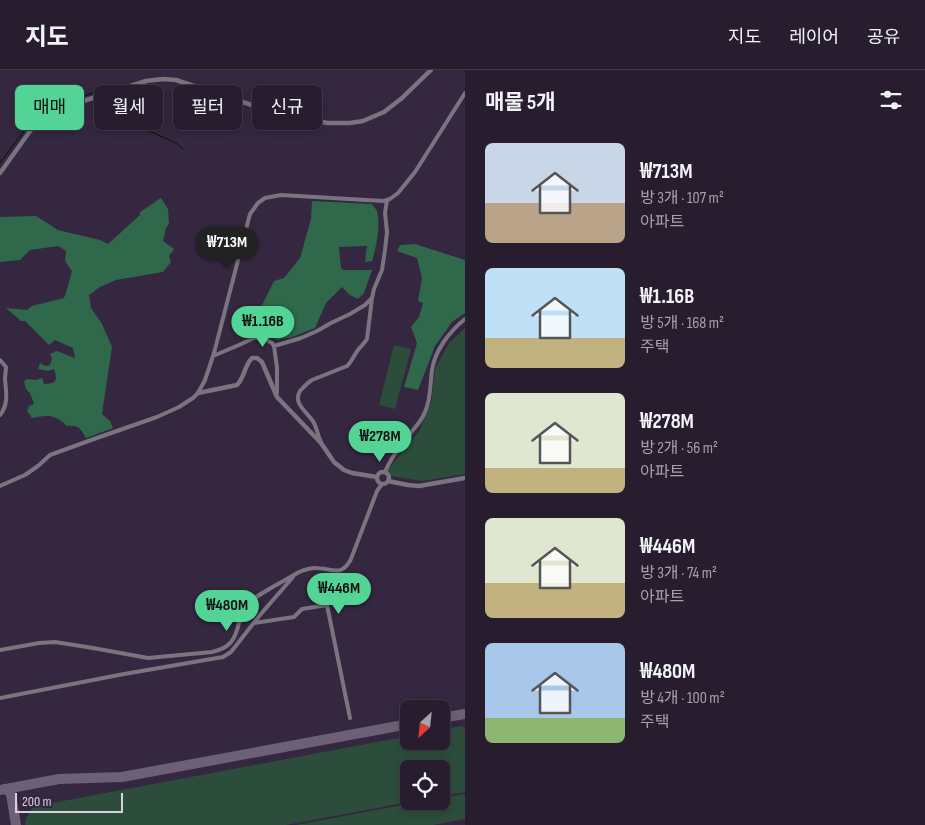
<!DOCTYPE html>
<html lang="ko">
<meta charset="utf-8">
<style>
:root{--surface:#271d2f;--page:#332a3b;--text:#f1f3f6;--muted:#a4a2aa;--line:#433b4b;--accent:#54d396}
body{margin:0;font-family:"Sofia Sans Condensed","Noto Sans KR",sans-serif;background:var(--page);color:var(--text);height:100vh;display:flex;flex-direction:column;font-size:19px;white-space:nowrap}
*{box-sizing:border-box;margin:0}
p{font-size:16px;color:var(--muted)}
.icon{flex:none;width:28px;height:28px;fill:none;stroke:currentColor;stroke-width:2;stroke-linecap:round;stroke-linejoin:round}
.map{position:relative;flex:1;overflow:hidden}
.drawer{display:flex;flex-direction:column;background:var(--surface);width:460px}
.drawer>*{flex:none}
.top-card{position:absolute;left:15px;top:15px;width:375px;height:45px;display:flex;gap:10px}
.needle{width:32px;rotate:207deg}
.controls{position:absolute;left:400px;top:630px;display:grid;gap:10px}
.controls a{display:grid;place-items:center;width:50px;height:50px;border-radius:8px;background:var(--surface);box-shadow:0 2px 8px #0003,0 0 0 1px var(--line);font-size:25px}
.scale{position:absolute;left:15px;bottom:12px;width:108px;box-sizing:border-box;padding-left:5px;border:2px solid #d8d1e0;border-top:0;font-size:14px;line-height:18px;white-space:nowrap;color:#d8d1e0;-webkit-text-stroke:4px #34273f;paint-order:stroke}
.price{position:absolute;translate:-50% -42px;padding:0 11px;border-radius:18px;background:var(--accent);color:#111;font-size:16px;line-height:32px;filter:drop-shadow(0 1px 2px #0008)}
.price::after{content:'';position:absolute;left:50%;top:30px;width:15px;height:11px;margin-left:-8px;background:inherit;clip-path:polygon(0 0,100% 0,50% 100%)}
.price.on{background:#222;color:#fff}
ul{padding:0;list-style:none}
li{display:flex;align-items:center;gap:15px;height:125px;padding:0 20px}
li span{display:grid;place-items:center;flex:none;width:140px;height:100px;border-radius:8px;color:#555}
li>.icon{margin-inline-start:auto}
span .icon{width:60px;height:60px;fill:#fffc;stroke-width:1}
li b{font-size:21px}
h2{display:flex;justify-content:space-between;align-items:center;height:60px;padding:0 20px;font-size:21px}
.pill{padding:0 18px;border-radius:8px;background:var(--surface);box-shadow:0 2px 8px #0003,0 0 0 1px var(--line);font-size:18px;line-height:45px}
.pill.on{background:var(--accent);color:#111}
header{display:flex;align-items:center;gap:30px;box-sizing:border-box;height:70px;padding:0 25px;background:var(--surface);border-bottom:1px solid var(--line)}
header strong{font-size:24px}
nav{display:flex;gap:28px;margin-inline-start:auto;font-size:18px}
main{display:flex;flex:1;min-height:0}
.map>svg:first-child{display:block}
.green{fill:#2c4d3b}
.forest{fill:#2f684b}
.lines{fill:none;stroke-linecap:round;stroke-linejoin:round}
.stream{stroke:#001a0c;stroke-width:1}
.taxiway{stroke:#6c6076;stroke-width:10}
.minor{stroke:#7a7481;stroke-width:4}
.tertiary{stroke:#7a7481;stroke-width:4.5}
</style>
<header>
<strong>지도</strong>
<nav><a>지도</a><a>레이어</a><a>공유</a></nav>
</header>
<main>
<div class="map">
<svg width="465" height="755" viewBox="0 0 465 755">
<rect width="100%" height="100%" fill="#34273f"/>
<path class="green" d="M465,258V404L422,411L392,406L387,401L419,361L431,333L435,299L449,273Z
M394,275L411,279L395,339L379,335Z
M461,656L465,657V722L441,726V699H409V731H414L286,755H25C26,747 29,741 36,736L409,666V671H441V660Z
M465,724V749L433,755H296L424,731H441V728Z"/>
<path class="forest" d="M161,128L168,139L169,154L166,158L163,171L174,179L169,186L171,192L163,202L116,210L100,217L89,225L91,238L102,254L112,277L102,344L110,351L113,358L86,368C80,358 79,355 67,356C54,344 49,345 32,348L27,341L29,336L34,334L30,323L26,319L24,311L27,309L35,310L42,308L44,314C56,314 58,311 54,299L48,301L38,299L40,293L45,296L50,295L52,289L50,284L57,281L75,288L73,278L55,270L49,275L25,251H21L6,238L27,240L32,236L64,228L68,216L72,201L65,191L66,181L58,176L30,180L20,190L0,192V147L36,146L58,160L100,170L108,174L140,145V142Z
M312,131L372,134C373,136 376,139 377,141C381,155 376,178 372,191L365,192L367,176L339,177L341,198L343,200H372L364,223L358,229L350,225L342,217L326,233L315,258L292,267L277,270L260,262L256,247L274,211L284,208L300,188L311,149Z
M415,174L465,190V243L452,252L435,276L418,320L404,317L417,273L411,257L419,247L423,233L418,231L422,208L417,188L397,181L400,175Z"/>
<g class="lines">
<path class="stream" d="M103,26L147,60L176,73L183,79
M0,93L35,46L46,38L96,22L99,24"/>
<path class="taxiway" d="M441,648L465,644
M4,719L8,720L11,724L16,755
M0,720L59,709L122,707L409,654"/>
<path class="minor" d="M274,276L301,268L317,261L331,253L350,244L365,235L372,228L374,219L382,200L385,180L387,162L385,143L387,130
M213,286L239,275L254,268H263L272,273L274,276L277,298V323
M0,290L6,297C6,301 5,305 5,309C6,322 9,334 0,345
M321,372C318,366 317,359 314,353C309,343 292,334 300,321C304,317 307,313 312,310L347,296C352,291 354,285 358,280C361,276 364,274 367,269L372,228
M385,402C390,390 397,380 405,370C412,360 421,353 425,342C431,329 430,314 432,300C435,280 450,261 465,249
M0,416L25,405L38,396L50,385L94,369L157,347L179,337L193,328L198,323L205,310L214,283L250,144L258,133L265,128L281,125L366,130L384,131L390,129L398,123L415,102L465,23
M254,553L294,547L302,539L327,535L350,648
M0,580L39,573L55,572L93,578L148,588L212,582C230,578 235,570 239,553C240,548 241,543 244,538C252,526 285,511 299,502C304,500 309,498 315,498C332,498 341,508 351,489L377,421L382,414
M0,628L124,604L223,587L231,582L260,545L293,507"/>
<path class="tertiary" d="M0,103L33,57L49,45L77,33L146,11L163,9L176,10L282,45L328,53H350L363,51L384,42L402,28L431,0
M198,323L237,315C245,307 244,296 252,288H257L262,292L277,327L321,373L334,392L344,400L352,403L377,407
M377 408a6 6 0 1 1 12 0a6 6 0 1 1-12 0Z
M388,411L408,415L419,416L465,408"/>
</g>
</svg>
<div class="controls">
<a><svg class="needle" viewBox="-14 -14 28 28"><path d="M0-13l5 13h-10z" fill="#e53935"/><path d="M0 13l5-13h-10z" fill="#a4a2aa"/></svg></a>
<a><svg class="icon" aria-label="locate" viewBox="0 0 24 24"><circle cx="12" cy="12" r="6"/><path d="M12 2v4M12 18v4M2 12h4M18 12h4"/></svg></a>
</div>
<div class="scale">200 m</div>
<b class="price on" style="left:227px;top:199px">₩713M</b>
<b class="price" style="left:263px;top:278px">₩1.16B</b>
<b class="price" style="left:380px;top:393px">₩278M</b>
<b class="price" style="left:339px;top:545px">₩446M</b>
<b class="price" style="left:227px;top:562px">₩480M</b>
<div class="top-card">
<a class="pill on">매매</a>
<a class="pill">월세</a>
<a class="pill">필터</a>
<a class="pill">신규</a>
</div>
</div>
<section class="drawer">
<h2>매물 5개<svg class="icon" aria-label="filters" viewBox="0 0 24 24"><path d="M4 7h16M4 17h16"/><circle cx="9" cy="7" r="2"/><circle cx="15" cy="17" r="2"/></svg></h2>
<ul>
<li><span style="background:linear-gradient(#c9d6e8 60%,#b9a48a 0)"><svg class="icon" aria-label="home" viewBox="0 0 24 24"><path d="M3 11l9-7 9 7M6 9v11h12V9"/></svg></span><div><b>₩713M</b><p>방 3개 · 107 m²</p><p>아파트</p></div></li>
<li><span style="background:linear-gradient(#bfe0f5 70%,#c2b280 0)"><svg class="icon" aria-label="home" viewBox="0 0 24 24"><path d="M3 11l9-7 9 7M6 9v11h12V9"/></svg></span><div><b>₩1.16B</b><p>방 5개 · 168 m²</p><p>주택</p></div></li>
<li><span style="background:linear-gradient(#dfe7d0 75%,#c2b280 0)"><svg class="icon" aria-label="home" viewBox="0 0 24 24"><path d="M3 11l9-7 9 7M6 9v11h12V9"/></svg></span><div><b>₩278M</b><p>방 2개 · 56 m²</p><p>아파트</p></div></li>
<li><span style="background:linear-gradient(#dfe7d0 65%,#c2b280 0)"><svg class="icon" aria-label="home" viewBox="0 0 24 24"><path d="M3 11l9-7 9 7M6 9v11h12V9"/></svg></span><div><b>₩446M</b><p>방 3개 · 74 m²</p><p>아파트</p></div></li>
<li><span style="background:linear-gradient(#a9c7e8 75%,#8fb573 0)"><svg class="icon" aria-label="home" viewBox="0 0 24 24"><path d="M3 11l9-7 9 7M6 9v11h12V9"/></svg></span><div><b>₩480M</b><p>방 4개 · 100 m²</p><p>주택</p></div></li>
</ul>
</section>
</main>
